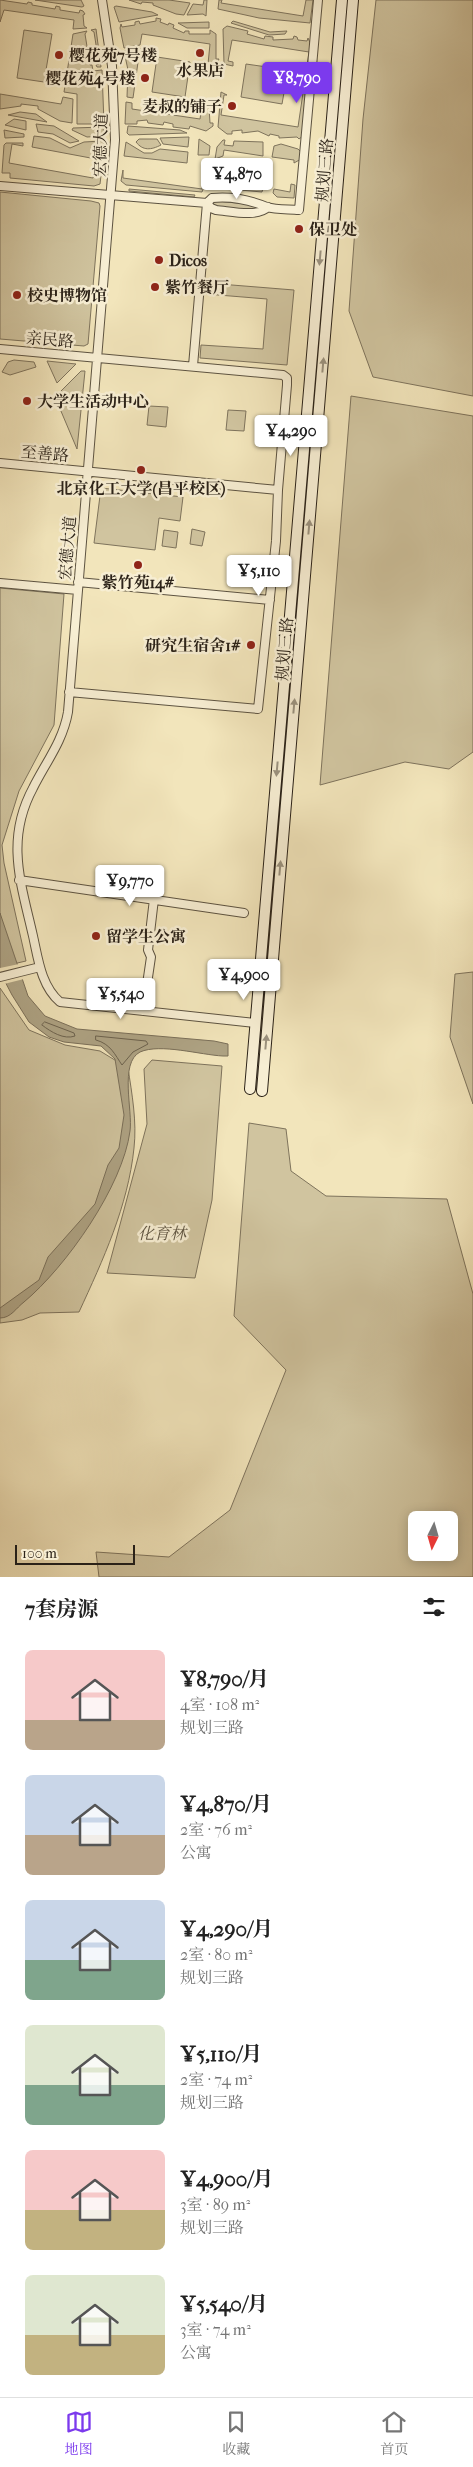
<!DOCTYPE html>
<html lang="zh">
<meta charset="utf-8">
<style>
:root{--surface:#fff;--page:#f6f6f6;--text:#222;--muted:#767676;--line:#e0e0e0;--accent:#7c3aed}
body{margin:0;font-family:"IM FELL French Canon","Noto Serif SC",serif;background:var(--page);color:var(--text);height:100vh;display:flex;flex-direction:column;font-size:19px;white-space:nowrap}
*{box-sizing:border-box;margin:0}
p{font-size:16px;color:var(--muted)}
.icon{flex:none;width:28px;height:28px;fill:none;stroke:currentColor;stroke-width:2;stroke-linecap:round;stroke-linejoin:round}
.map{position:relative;height:1577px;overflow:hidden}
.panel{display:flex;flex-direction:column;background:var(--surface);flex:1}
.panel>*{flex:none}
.needle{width:32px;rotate:185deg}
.fabs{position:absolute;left:408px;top:1511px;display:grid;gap:10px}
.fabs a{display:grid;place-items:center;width:50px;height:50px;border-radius:8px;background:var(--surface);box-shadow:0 2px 12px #0003;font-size:25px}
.scale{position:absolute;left:15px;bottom:12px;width:120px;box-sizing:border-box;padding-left:5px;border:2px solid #2b2218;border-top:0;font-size:14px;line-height:18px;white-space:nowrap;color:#2b2218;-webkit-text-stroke:4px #f7eed3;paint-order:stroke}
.price{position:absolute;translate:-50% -42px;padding:0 11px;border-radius:5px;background:#fff;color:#222;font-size:16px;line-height:32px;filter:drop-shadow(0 1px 2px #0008)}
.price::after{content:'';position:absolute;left:50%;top:30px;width:15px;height:11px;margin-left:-8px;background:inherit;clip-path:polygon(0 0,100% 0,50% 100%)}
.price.active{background:var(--accent);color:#fff}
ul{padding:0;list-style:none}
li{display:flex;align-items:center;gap:15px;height:125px;padding:0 25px}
li span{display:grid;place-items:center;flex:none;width:140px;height:100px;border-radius:8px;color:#555}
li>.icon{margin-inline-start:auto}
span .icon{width:60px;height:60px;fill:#fffc;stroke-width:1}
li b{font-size:21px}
h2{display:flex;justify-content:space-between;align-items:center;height:60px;padding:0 25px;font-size:21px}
.menu{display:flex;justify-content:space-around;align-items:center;height:70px;border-top:1px solid var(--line);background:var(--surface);font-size:14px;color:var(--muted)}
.menu a{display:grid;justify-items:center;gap:2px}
.menu .active{color:var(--accent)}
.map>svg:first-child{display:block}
.green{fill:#d0c49f;stroke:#7e735c;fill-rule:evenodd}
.water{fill:#aea384;stroke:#7a6f59}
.pier{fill:#f2e5bb}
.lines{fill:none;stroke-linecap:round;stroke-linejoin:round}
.shore{stroke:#6c624e;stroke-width:1}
.minor-casing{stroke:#5d5341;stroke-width:10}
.secondary-casing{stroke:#2b2218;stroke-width:12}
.minor{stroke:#f7eed3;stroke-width:8}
.secondary{stroke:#f7eed3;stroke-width:10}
.oneway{fill:#9b927f}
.poi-dot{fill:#8f2418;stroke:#f7eed3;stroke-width:2}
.labels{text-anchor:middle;stroke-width:5;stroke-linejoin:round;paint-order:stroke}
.poi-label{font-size:16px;font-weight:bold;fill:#2b2218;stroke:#f7eed3;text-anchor:start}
.street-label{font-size:16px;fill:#2b2218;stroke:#f7eed3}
.park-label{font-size:16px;font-style:italic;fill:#5d5340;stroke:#f7eed3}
</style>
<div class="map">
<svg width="473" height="1577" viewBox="0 0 473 1577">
<rect width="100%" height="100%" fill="#f2e5bb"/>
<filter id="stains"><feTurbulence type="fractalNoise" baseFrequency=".004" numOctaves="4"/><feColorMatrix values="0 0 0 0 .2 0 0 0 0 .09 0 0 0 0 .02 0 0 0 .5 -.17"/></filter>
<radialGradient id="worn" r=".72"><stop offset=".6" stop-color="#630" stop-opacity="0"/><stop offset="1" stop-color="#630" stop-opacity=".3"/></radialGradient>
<path class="green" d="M0,0L27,4L28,2L32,3V5L55,9L56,6L60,7V10L79,13L80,10L83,11L85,14L83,15L84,26L87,28L73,29L74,20L4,10L0,22Z
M35,0H81L84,6L82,7Z
M129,0H169L190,3L184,15L176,14L153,5V3L142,2L141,4Z
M204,0H207L206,16L203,14L187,15L193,4L203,5Z
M219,0H222L221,3L303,16L306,0H313L310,23L259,18L218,9Z
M376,0H473V396L373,377L349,311L363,119Z
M116,6L152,12L158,15L119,22L114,7Z
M156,18L161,19L160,22L168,25L169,23L174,25L173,28L184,33L185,31H189V34H210V30L216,34V59H219L215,67H203V63L208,64L210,44L142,34L140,45L124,48L120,28L121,24L122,27L135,25V22L139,21L140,24L156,21Z
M233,21L270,32L287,31L285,34L269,35L231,23Z
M209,22V28H187L178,23Z
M227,26L248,31L247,34L264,39L265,36L273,37V40L293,39L294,36L297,37L298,40L307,41L308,38L311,45L303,136L299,139L297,137L279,138V136L270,134L269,136L258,131L242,133V130L232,131V134H227L218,127L221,92L227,95H224L221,115L298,127L309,52L232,40L228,61L233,62V66L224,64L223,29Z
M96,29L101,67H97L96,65L99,64L94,32L91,30Z
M24,30L52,34L44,82L17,78Z
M87,31L85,34L90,65H92L93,71L102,70L104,124H77V94L64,92L73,34Z
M140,48L133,98L127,97L128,70L124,51Z
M157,57L190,62L185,97L152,92Z
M246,64L288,70L282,104L241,97Z
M0,94L61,104L63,97L73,99L72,123L60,121L38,109V106L21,104V106L0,109Z
M203,99L210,100L212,107H209L210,123H213V126L206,131L190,126L189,129L173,127V124L164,122L163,125L148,123L147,120L137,121V124H125L126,102L132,103V109L200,119Z
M20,112L36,114L47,122L8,115Z
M14,119L26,121V130L5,125Z
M36,124L54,126L79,141L70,143L53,134L38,132Z
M128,126L180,130L187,133L129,135L127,133Z
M103,127L104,136L87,137L72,130L73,128Z
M4,130L24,134V137L5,138Z
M34,136L50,138L70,148L84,142L102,141L104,144L103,164L95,163L96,159L32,147Z
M189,137L188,147L163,144L160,138Z
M139,139H157L161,145C151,150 143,151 136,142Z
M199,139L210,146L209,155H198Z
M223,140H225L224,145L233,146L234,141L263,142V156L224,150L223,156L215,159L217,147Z
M126,142L144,153H152L160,149L188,152L187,163L124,156Z
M6,143H23V146L12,144L9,163L93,178L95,166L102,167L100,184L94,186L10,178V173H2L4,145Z
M281,144L298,149L302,153L301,159L294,163V160L272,157L274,146Z
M215,167H217L216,175L220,176L219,181L263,188L262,192L217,188L212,181Z
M123,170V178L202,189L203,182H206L202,192L126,185L121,181Z
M291,184L295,185L294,198L277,197L273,193L274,189L290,192Z
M129,189L195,195L194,197L129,191Z
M0,192L91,201L99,203L100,206L88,344L84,346L0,339Z
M215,201L248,204L259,208L255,210L216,207L213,204Z
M207,283L294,290L287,365L200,358L201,345L263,349L267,299L206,294Z
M14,360L34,362L36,367L10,375L2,372L8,362Z
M47,361L76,364L57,383Z
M81,371H85L77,449L55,397Z
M351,396L473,416V752L449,769L405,762L320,785Z
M149,406L168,407L166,427L147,425Z
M228,410L246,411L244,431L226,430Z
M101,488L183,497L180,521L159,518L155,550L94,543Z
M192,529L205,532L202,546L190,544Z
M164,530L178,532L176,548L162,546Z
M0,588L64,594L54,725L19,791L2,845L4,863L26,961L0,967Z
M473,972V1104L450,1037L455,974Z
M0,988L29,1030L65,1045L100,1051L128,1068C132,1094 137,1122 134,1148C128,1206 103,1260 79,1312L40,1313L22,1320L0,1323Z
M152,1060L222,1066L212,1200L195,1278L107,1273L147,1124L144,1069Z
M249,1123L286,1129L291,1171L326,1196L447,1199L473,1294V1577H99L96,1552L169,1557L230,1510L286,1370L234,1316ZM416,1520H449V1552H416Z"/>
<path class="water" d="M0,913L28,996L45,1016L77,1029L214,1041L228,1044V1056H223C201,1055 160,1043 140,1052C119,1063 133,1111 130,1131C123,1186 66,1267 24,1302C16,1308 11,1318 0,1318V1308L39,1280L48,1257L95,1204L108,1165L119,1148L124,1115L115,1059L101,1046L64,1042L49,1037L29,1022L12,995L0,972Z"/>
<path class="pier" d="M19,964L24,979L4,984L0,977V968Z"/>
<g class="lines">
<path class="shore" d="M45,1022L74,1033L75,1036C64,1040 51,1032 42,1025Z
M96,1036L146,1041L148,1044L133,1052L122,1065C115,1055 111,1044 96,1040Z"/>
<g class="minor-casing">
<path id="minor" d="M102,0L112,66L115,140L68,712C63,741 46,762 33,788C5,840 21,883 33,936C38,958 41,986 60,1002L255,1023
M0,186L207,203L211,208L216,210C230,211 257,218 268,207
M0,349L283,375L287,378V385L278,490
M193,366L207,203L212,198C230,196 250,200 267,207C276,210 289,209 299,210L318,0
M0,463L278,490L276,541L258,709L69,692
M78,582L270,600
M0,583L78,590
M19,880L244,913
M0,977L40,967
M143,1011L151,957L148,950L154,899"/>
</g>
<g class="secondary-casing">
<path id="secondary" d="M250,1089L342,0
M262,1091L353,0"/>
</g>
<use href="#minor" class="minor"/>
<use href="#secondary" class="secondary"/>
</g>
<defs><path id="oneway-solid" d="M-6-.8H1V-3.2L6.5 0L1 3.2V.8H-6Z" transform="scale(1.25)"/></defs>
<g class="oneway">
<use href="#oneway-solid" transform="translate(320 258) rotate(95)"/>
<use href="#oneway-solid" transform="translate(323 365) rotate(-85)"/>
<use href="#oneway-solid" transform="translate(309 527) rotate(-85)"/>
<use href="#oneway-solid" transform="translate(294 706) rotate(-85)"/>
<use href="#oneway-solid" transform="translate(277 769) rotate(95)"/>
<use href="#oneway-solid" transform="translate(280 868) rotate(-85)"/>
<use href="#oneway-solid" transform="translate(266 1042) rotate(-85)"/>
</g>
<g class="poi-dot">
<circle cx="200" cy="53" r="5"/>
<circle cx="59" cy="55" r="5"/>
<circle cx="145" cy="78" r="5"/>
<circle cx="232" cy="106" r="5"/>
<circle cx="299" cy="229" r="5"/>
<circle cx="159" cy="260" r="5"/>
<circle cx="155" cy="287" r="5"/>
<circle cx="17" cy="295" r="5"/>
<circle cx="27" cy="401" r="5"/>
<circle cx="141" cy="470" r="5"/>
<circle cx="138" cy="565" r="5"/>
<circle cx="251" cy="645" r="5"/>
<circle cx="96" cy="936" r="5"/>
</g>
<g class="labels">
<g class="poi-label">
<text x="69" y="61">樱花苑7号楼</text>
<text x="200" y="76" text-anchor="middle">水果店</text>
<text x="135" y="84" text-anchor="end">樱花苑4号楼</text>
<text x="222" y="112" text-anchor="end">麦叔的铺子</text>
<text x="309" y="235">保卫处</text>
<text x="169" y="266">Dicos</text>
<text x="165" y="293">紫竹餐厅</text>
<text x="27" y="301">校史博物馆</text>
<text x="37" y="407">大学生活动中心</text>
<text x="141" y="494" text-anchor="middle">北京化工大学(昌平校区)</text>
<text x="138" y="588" text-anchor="middle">紫竹苑14#</text>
<text x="241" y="651" text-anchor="end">研究生宿舍1#</text>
<text x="106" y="942">留学生公寓</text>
</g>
<g class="street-label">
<text transform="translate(100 145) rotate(-88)" y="6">宏德大道</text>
<text transform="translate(324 170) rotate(-85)" y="6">规划三路</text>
<text transform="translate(50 339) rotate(5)" y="6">亲民路</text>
<text transform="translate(45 453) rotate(5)" y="6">至善路</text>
<text transform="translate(67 548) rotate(-85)" y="6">宏德大道</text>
<text transform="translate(284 649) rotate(-85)" y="6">规划三路</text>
</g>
<g class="park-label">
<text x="162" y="1239">化育林</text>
</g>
</g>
<rect width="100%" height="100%" filter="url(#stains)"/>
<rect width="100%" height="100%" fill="url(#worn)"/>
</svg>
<div class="fabs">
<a><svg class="needle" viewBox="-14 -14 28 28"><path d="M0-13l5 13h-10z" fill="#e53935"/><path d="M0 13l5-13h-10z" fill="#767676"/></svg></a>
</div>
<div class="scale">100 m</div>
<b class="price active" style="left:297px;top:104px">¥8,790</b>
<b class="price" style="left:237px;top:200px">¥4,870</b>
<b class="price" style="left:291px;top:457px">¥4,290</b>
<b class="price" style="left:259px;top:597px">¥5,110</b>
<b class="price" style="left:130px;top:907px">¥9,770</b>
<b class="price" style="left:244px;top:1001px">¥4,900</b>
<b class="price" style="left:121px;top:1020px">¥5,540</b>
</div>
<section class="panel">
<h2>7套房源<svg class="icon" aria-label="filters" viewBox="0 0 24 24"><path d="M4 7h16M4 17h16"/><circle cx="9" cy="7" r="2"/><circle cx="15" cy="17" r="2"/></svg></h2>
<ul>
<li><span style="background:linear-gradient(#f6c9c9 70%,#b9a48a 0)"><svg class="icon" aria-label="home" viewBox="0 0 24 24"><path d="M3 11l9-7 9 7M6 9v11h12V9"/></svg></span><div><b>¥8,790/月</b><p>4室 · 108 m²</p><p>规划三路</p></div></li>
<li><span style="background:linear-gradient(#c9d6e8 60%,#b9a48a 0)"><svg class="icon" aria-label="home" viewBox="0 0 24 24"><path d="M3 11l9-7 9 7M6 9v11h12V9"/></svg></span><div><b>¥4,870/月</b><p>2室 · 76 m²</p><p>公寓</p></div></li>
<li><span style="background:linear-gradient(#c9d6e8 60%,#7fa58c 0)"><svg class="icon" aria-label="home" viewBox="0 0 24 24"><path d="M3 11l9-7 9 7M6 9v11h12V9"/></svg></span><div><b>¥4,290/月</b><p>2室 · 80 m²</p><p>规划三路</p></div></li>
<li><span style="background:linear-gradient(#dfe7d0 60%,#7fa58c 0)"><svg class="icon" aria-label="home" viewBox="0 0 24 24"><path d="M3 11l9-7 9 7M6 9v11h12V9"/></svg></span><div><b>¥5,110/月</b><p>2室 · 74 m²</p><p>规划三路</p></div></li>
<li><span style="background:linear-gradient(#f6c9c9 60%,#c2b280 0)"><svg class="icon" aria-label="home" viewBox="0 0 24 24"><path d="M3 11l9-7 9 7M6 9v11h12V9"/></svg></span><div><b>¥4,900/月</b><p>3室 · 89 m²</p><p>规划三路</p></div></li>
<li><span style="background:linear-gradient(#dfe7d0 60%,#c2b280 0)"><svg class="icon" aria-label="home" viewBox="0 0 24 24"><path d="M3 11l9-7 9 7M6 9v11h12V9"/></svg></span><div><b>¥5,540/月</b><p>3室 · 74 m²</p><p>公寓</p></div></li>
</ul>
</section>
<nav class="menu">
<a class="active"><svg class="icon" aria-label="map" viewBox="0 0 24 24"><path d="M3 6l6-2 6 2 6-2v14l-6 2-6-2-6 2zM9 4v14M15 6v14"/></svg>地图</a>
<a><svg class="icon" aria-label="saved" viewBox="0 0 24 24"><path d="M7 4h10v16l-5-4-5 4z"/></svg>收藏</a>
<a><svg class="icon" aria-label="home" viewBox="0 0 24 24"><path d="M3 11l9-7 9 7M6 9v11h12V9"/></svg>首页</a>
</nav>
